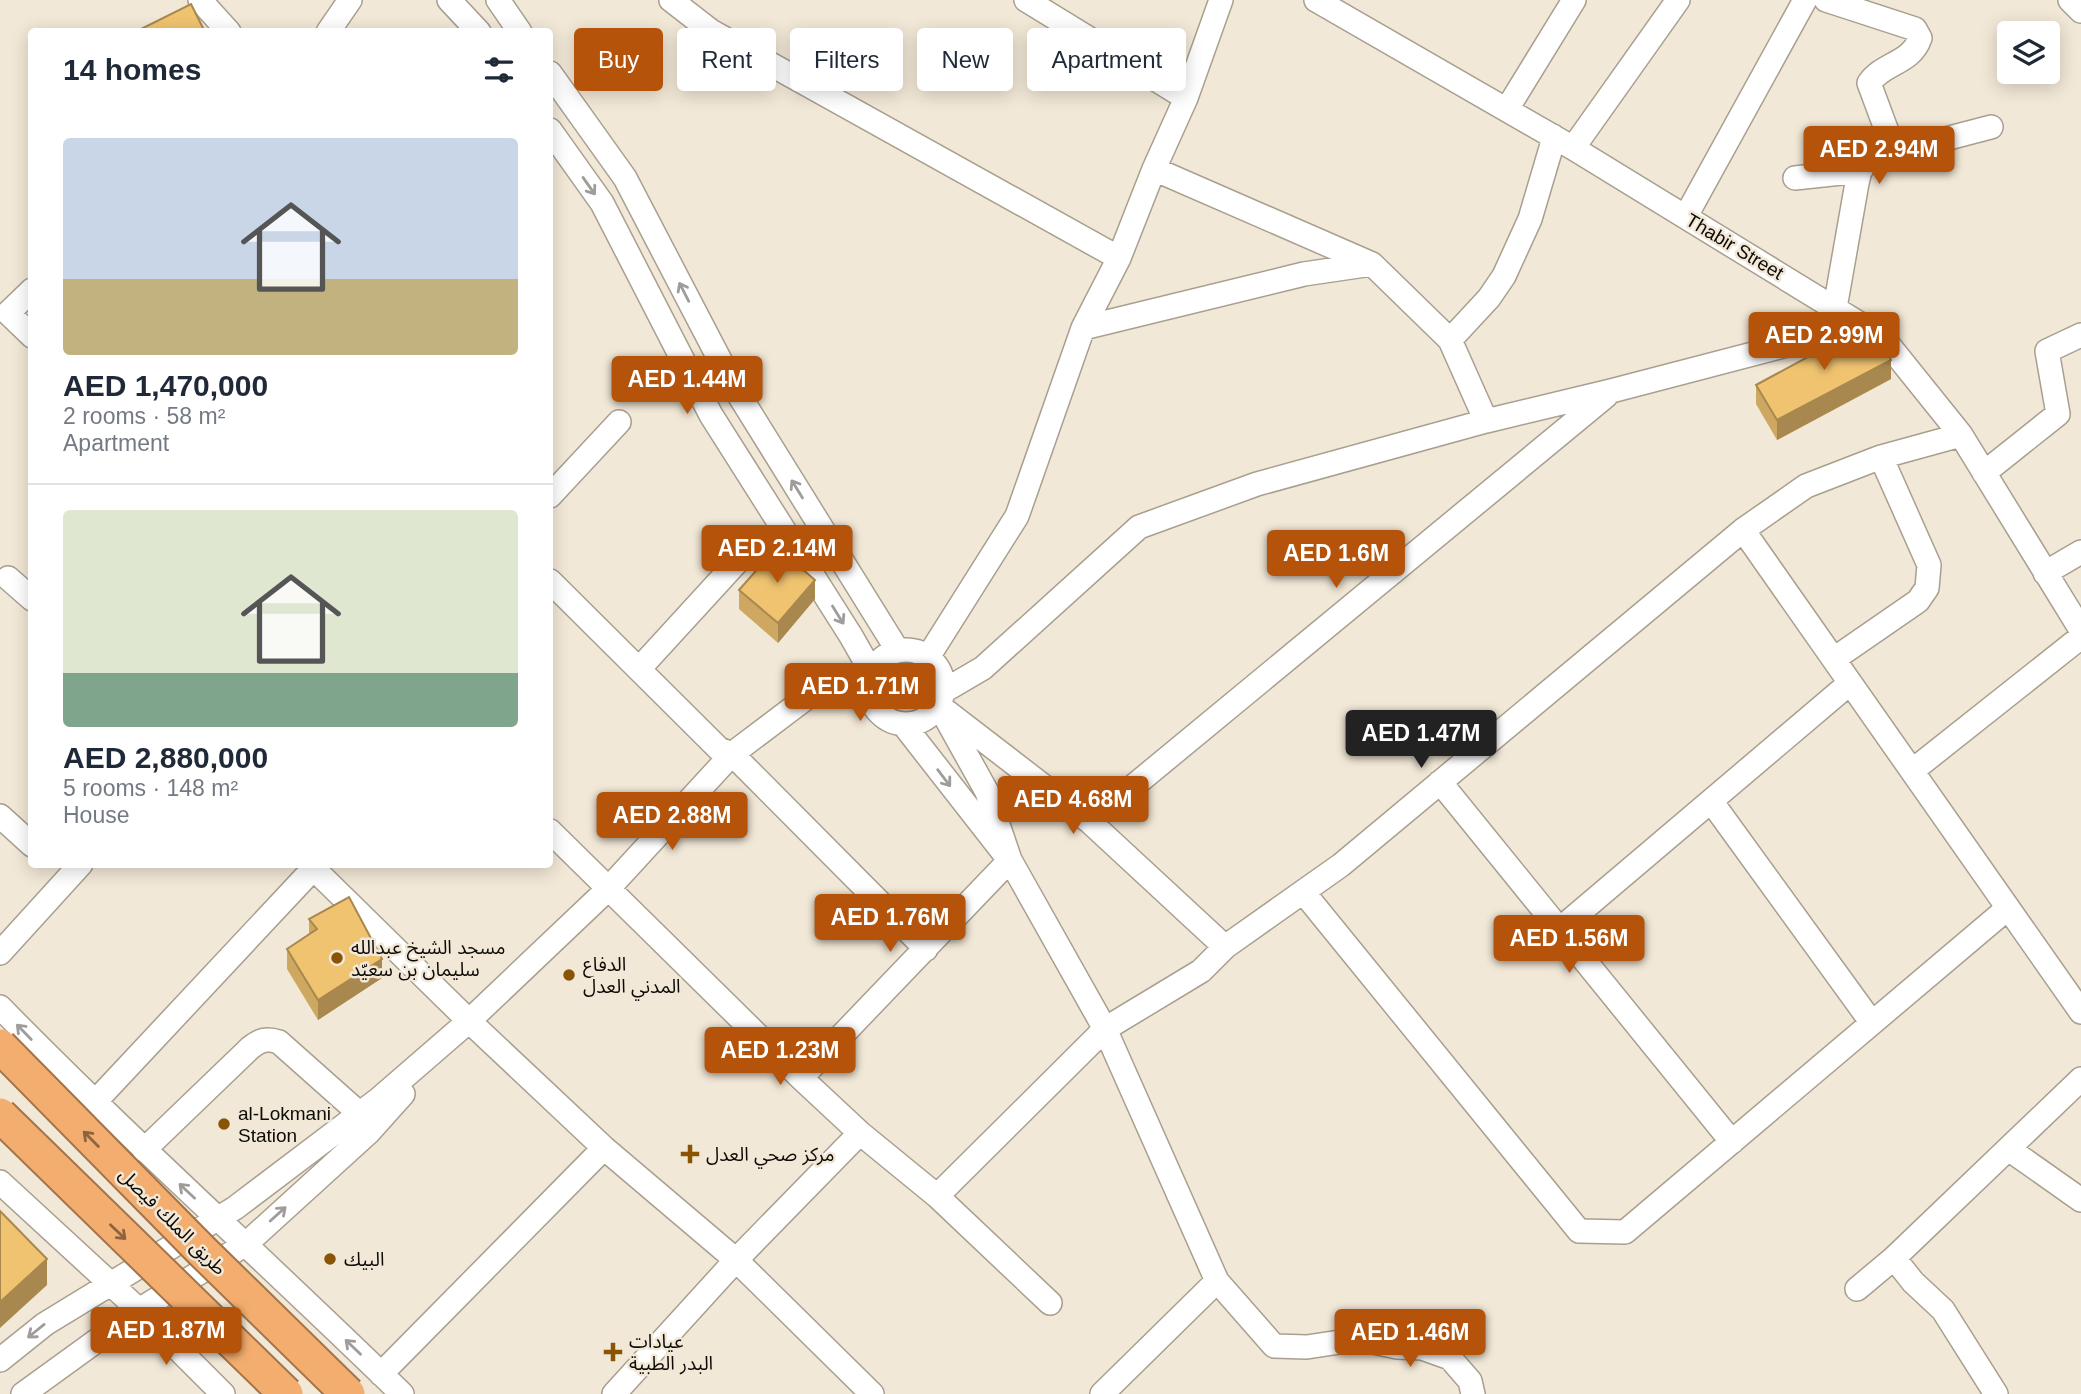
<!DOCTYPE html>
<meta charset="utf-8">
<style>
:root{--surface:#fff;--page:#f2f2f3;--text:#1f2937;--muted:#747a83;--line:#e0e1e3;--accent:#b45309}
body{margin:0;font-family:Helvetica,"Noto Sans Arabic",sans-serif;background:var(--page);color:var(--text);height:100vh;display:flex;flex-direction:column;font-size:26px;white-space:nowrap}
*{box-sizing:border-box;margin:0}
p{font-size:23px;color:var(--muted)}
.icon{flex:none;width:38px;height:38px;fill:none;stroke:currentColor;stroke-width:2;stroke-linecap:round;stroke-linejoin:round}
.map{position:relative;flex:1;overflow:hidden}
.side{position:absolute;left:28px;top:28px;width:525px;height:840px;display:flex;flex-direction:column;background:var(--surface);border-radius:7px;box-shadow:0 4px 18px #0003}
.side>*{flex:none}
.banner{position:absolute;left:574px;top:28px;width:665px;height:63px;display:flex;gap:14px}
.tools{position:absolute;left:1997px;top:21px;display:grid;gap:14px}
.tools a{display:grid;place-items:center;width:63px;height:63px;border-radius:7px;background:var(--surface);box-shadow:0 4px 18px #0003;font-size:35px}
.price{position:absolute;translate:-50% -60px;padding:0 16px;border-radius:7px;background:var(--accent);color:#fff;font-size:23px;line-height:46px;filter:drop-shadow(0 2px 4px #0008)}
.price::after{content:'';position:absolute;left:50%;top:42px;width:21px;height:16px;margin-left:-10px;background:inherit;clip-path:polygon(0 0,100% 0,50% 100%)}
.price.active{background:#222;color:#fff}
ul{padding:0;list-style:none}
li{display:grid;align-content:center;gap:14px;height:371px;padding:0 35px}
li+li{border-top:2px solid var(--line)}
li span{display:grid;place-items:center;height:217px;border-radius:7px;color:#555}
li>.icon{margin-inline-start:auto}
span .icon{width:126px;height:126px;fill:#fffc;stroke-width:1}
li b{font-size:30px}
h2{display:flex;justify-content:space-between;align-items:center;height:84px;padding:0 35px;font-size:30px}
.tag{padding:0 24px;border-radius:7px;background:var(--surface);box-shadow:0 4px 18px #0003;font-size:24px;line-height:63px}
.tag.active{background:var(--accent);color:#fff}
.map>svg:first-child{display:block}
.lines{fill:none;stroke-linecap:round;stroke-linejoin:round}
.minor-casing{stroke:#a89f8f;stroke-width:26}
.minor{stroke:#fff;stroke-width:23}
.highway-bridge-casing{stroke:#a3744a;stroke-width:37;stroke-linecap:butt}
.highway-bridge{stroke:#f3ad6e;stroke-width:33}
.wall{fill:#cea860}
.shaded-wall{fill:#a8884e}
.building{fill:#f0c370;stroke:#a8884e;stroke-width:2}
.oneway{stroke:#9f9d9b}
.oneway2{stroke:#8c643f}
.poi-dot{fill:#8a5405;stroke:#f2e8d7;stroke-width:2.5}
.labels{text-anchor:middle;stroke-width:5;stroke-linejoin:round;paint-order:stroke}
.street-label{font-size:19px;fill:#0e0b06;stroke:#f2e8d7}
.poi-label{font-size:19px;fill:#0e0b06;stroke:#f2e8d7;text-anchor:start}
</style>
<div class="map">
<svg width="2081" height="1394" viewBox="0 0 2081 1394">
<rect width="100%" height="100%" fill="#f2e8d7"/>
<g class="lines">
<g class="minor-casing">
<path id="minor" d="M200,0L229,32
M449,0L479,32
M498,0L520,32
M671,0L711,31L1119,258
M1026,0L1186,98
M1316,0L1573,148L1883,338L1961,435L2081,630
M1826,0L1915,29L1920,38C1911,64 1884,62 1869,83L1895,153
M2070,0L2081,11
M328,32L350,0
M550,73L625,178L734,387L898,651
M1507,109L1574,0
M1573,148L1678,0
M1154,169L1372,264L1450,340L1486,421
M1795,178L1860,171
M1686,216L1805,0
M32,290L8,313L32,336
M1835,308L1857,183L1860,171L1869,159L1991,127
M1083,328L1304,274L1372,264
M1450,340L1489,298L1504,276L1530,219L1551,148L1553,136
M1984,473L2058,414L2047,351L2081,335
M550,496L619,422
M1743,530L2081,1012
M2045,573L2081,552
M8,578L32,599
M550,581L719,749L732,754L926,949
M869 687a37 37 0 1 1 74 0a37 37 0 1 1-74 0Z
M928,657L1017,516L1083,328L1119,258L1154,169L1186,98L1221,0
M1834,659L1918,601L1927,588L1929,565L1881,457
M639,669L758,539
M942,692L983,668L1139,527L1257,484L1486,421L1611,391L1864,325
M938,704L987,792L1010,860L1105,1029L1217,1281L1274,1346L1307,1347L1359,1339L1397,1347L1422,1348L1450,1358L1470,1381L1473,1394
M946,711L1090,822L1225,947
M903,724L1003,852
M1912,771L2081,637
M1440,782L1732,1142
M1711,801L1872,1023
M0,816L32,845
M1090,822L1606,396
M550,831L801,1078L860,1133L937,1196L1050,1303
M309,864L469,1021L604,1148L736,1260L872,1394
M1304,893L1579,1231L1625,1232L2008,908
M1560,929L1850,683
M0,953L81,864
M0,1007C130,1140 269,1264 402,1394
M801,1078L1010,860
M94,1103L313,869
M144,1150L250,1048C260,1040 266,1038 279,1042L360,1114
M2010,1150L2081,1200
M0,1182L139,1310L223,1394
M937,1196L1105,1029L1201,971L1225,947L1341,865L1743,530L1806,486L1881,457L1961,435
M1894,1258L1913,1282L1943,1310L1996,1394
M1857,1289L1894,1258L2081,1079
M0,1360L45,1324L235,1208L379,1099L469,1021L608,889L732,754L822,686L872,673L851,636L711,415L602,203L550,130
M381,1374L604,1148
M23,1394L139,1310L246,1244L368,1133L403,1094
M614,1394L736,1260L860,1133
M1102,1394L1217,1281"/>
</g>
<use href="#minor" class="minor"/>
<g class="highway-bridge-casing">
<path id="highway-bridge" d="M0,1046L201,1250L348,1394
M0,1115L286,1394"/>
</g>
<use href="#highway-bridge" class="highway-bridge"/>
</g>
<path class="wall" d="M1891,379L1777,440L1756,404V385Z
M739,590L815,599L778,643L739,609Z
M309,919L382,978L318,1020L287,969V949L309,934Z"/>
<path class="shaded-wall" d="M1891,360V379L1777,440V420Z
M815,580V599L778,643V623Z
M382,959V978L318,1020V1000Z
M47,1259V1285L0,1328V1302Z"/>
<path class="building" d="M191,4L205,32H140L139,30Z
M1863,327L1877,331L1891,360L1777,420L1756,385Z
M777,547L815,580L778,623L739,590Z
M349,897L382,959L318,1000L287,949L317,929L309,919Z
M0,1211L47,1259L0,1302Z"/>
<defs><path id="oneway-shaft" d="M-6 0H5M1.5-3L5.5 0L1.5 3" fill="none" stroke-width="1.6" stroke-linecap="round" stroke-linejoin="round" transform="scale(1.75)"/></defs>
<g class="oneway">
<use href="#oneway-shaft" transform="translate(589 186) rotate(55)"/>
<use href="#oneway-shaft" transform="translate(684 292) rotate(-117)"/>
<use href="#oneway-shaft" transform="translate(797 489) rotate(-122)"/>
<use href="#oneway-shaft" transform="translate(838 615) rotate(58)"/>
<use href="#oneway-shaft" transform="translate(944 778) rotate(53)"/>
<use href="#oneway-shaft" transform="translate(24 1032) rotate(-134)"/>
<use href="#oneway-shaft" transform="translate(187 1191) rotate(-137)"/>
<use href="#oneway-shaft" transform="translate(278 1214) rotate(-42)"/>
<use href="#oneway-shaft" transform="translate(36 1331) rotate(141)"/>
<use href="#oneway-shaft" transform="translate(353 1347) rotate(-136)"/>
</g>
<g class="oneway2">
<use href="#oneway-shaft" transform="translate(91 1139) rotate(-135)"/>
<use href="#oneway-shaft" transform="translate(118 1232) rotate(44)"/>
</g>
<g class="poi-dot">
<circle cx="337" cy="958" r="7"/>
<circle cx="569" cy="975" r="7"/>
<circle cx="224" cy="1124" r="7"/>
<path d="M686.5 1143.5h7v7h7v7h-7v7h-7v-7h-7v-7h7z"/>
<circle cx="330" cy="1259" r="7"/>
<path d="M609.5 1341.5h7v7h7v7h-7v7h-7v-7h-7v-7h7z"/>
</g>
<g class="labels">
<g class="street-label">
<text transform="translate(1735 246) rotate(31)" y="7">Thabir Street</text>
<text transform="translate(173 1221) rotate(45)" y="7">طريق الملك فيصل</text>
</g>
<g class="poi-label">
<text x="351" y="954">مسجد الشيخ عبدالله<tspan x="351" dy="22">سليمان بن سعيّد</tspan></text>
<text x="583" y="971">الدفاع<tspan x="583" dy="22">المدني العدل</tspan></text>
<text x="238" y="1120">al-Lokmani<tspan x="238" dy="22">Station</tspan></text>
<text x="706" y="1161">مركز صحي العدل</text>
<text x="344" y="1266">البيك</text>
<text x="629" y="1348">عيادات<tspan x="629" dy="22">البدر الطبية</tspan></text>
</g>
</g>
</svg>
<div class="tools">
<a><svg class="icon" aria-label="layers" viewBox="0 0 24 24"><path d="M12 4l9 5-9 5-9-5zM3 14l9 5 9-5"/></svg></a>
</div>
<b class="price" style="left:1879px;top:186px">AED 2.94M</b>
<b class="price" style="left:1824px;top:372px">AED 2.99M</b>
<b class="price" style="left:687px;top:416px">AED 1.44M</b>
<b class="price" style="left:777px;top:585px">AED 2.14M</b>
<b class="price" style="left:1336px;top:590px">AED 1.6M</b>
<b class="price" style="left:860px;top:723px">AED 1.71M</b>
<b class="price active" style="left:1421px;top:770px">AED 1.47M</b>
<b class="price" style="left:1073px;top:836px">AED 4.68M</b>
<b class="price" style="left:672px;top:852px">AED 2.88M</b>
<b class="price" style="left:890px;top:954px">AED 1.76M</b>
<b class="price" style="left:1569px;top:975px">AED 1.56M</b>
<b class="price" style="left:780px;top:1087px">AED 1.23M</b>
<b class="price" style="left:166px;top:1367px">AED 1.87M</b>
<b class="price" style="left:1410px;top:1369px">AED 1.46M</b>
<div class="banner">
<a class="tag active">Buy</a>
<a class="tag">Rent</a>
<a class="tag">Filters</a>
<a class="tag">New</a>
<a class="tag">Apartment</a>
</div>
<section class="side">
<h2>14 homes<svg class="icon" aria-label="filters" viewBox="0 0 24 24"><path d="M4 7h16M4 17h16"/><circle cx="9" cy="7" r="2"/><circle cx="15" cy="17" r="2"/></svg></h2>
<ul>
<li><span style="background:linear-gradient(#c9d6e8 65%,#c2b280 0)"><svg class="icon" aria-label="home" viewBox="0 0 24 24"><path d="M3 11l9-7 9 7M6 9v11h12V9"/></svg></span><div><b>AED 1,470,000</b><p>2 rooms · 58 m²</p><p>Apartment</p></div></li>
<li><span style="background:linear-gradient(#dfe7d0 75%,#7fa58c 0)"><svg class="icon" aria-label="home" viewBox="0 0 24 24"><path d="M3 11l9-7 9 7M6 9v11h12V9"/></svg></span><div><b>AED 2,880,000</b><p>5 rooms · 148 m²</p><p>House</p></div></li>
</ul>
</section>
</div>
